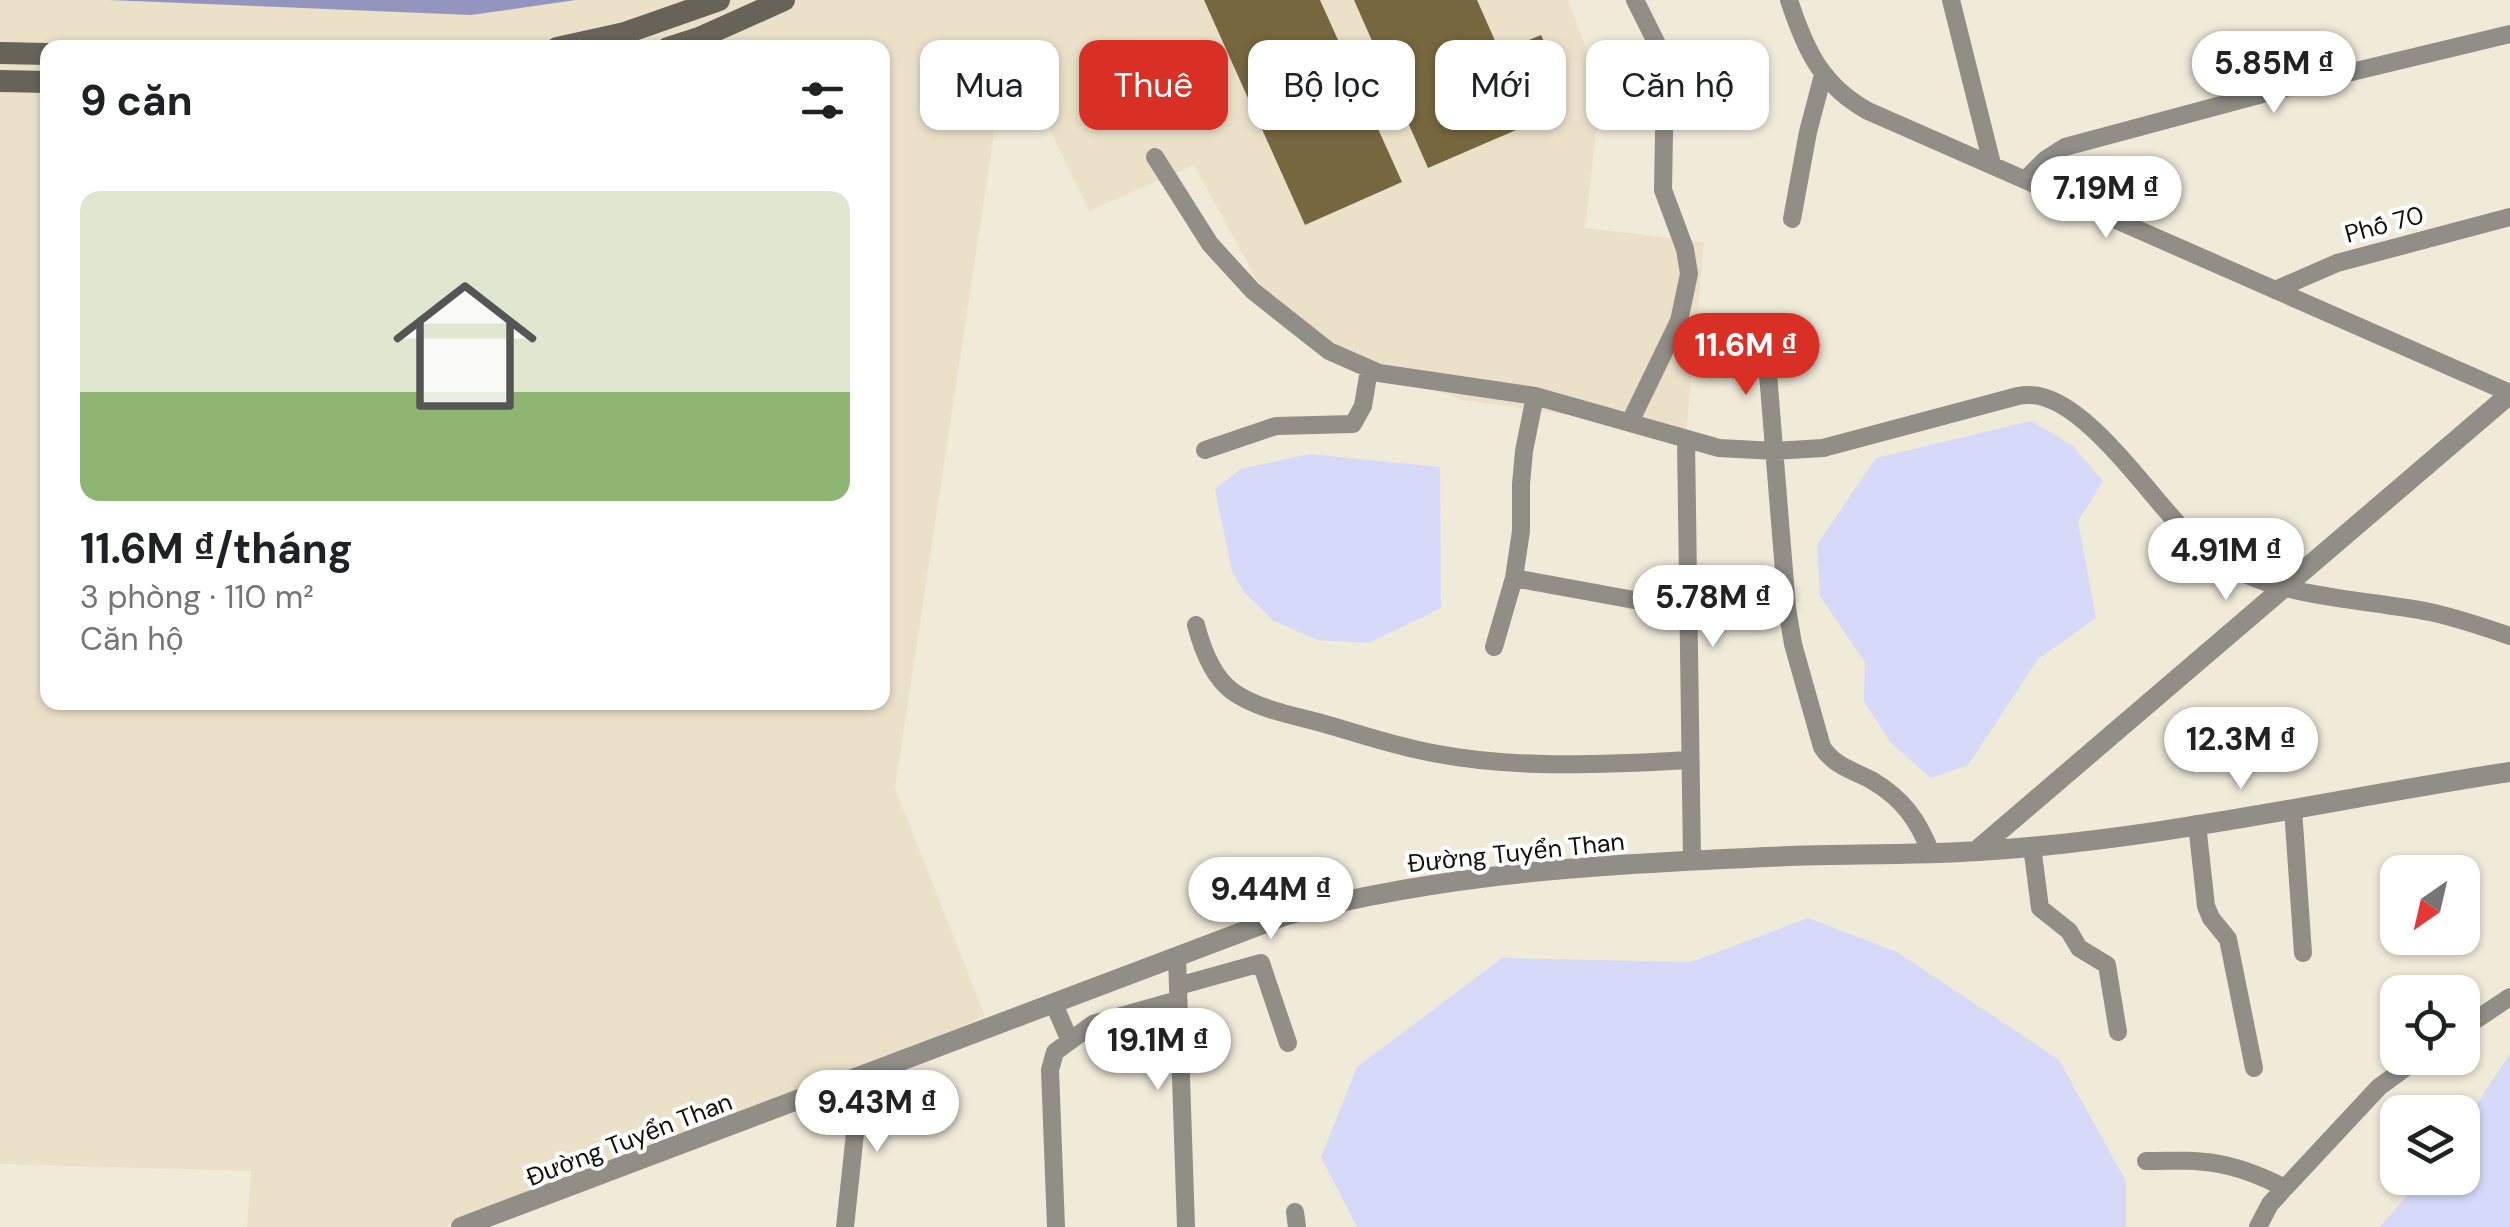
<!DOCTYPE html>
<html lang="vi">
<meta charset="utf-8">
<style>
:root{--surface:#fff;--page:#f2f2f2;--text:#202124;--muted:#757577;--accent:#d93025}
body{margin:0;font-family:"DM Sans",sans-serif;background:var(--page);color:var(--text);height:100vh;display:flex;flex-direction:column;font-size:38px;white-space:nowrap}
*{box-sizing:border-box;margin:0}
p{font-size:32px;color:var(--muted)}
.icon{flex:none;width:55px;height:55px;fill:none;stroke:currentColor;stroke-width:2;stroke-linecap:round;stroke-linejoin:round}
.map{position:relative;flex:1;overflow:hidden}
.drawer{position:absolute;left:40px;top:40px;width:850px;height:670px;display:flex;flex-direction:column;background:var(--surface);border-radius:20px;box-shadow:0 2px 8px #0004}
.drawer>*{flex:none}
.top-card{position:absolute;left:920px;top:40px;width:950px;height:90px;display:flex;gap:20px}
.needle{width:65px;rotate:214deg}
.buttons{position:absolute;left:2380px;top:855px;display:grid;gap:20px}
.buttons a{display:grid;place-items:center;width:100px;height:100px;border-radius:20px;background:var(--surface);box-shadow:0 2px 8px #0004;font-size:50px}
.price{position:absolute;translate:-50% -85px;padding:0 22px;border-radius:35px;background:#fff;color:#222;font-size:32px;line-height:65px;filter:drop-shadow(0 2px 5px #0008)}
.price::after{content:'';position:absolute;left:50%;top:60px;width:30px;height:22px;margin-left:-15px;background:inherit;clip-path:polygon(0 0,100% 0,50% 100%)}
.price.current{background:var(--accent);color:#fff}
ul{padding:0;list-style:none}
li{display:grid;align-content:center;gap:20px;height:530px;padding:0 40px}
li span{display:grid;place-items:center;height:310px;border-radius:20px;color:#555}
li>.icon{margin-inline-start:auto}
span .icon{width:180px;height:180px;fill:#fffc;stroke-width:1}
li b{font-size:42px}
h2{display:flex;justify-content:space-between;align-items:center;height:120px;padding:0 40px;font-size:42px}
.tag{padding:0 35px;border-radius:20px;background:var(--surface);box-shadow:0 2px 8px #0004;font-size:35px;line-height:90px}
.tag.current{background:var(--accent);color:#fff}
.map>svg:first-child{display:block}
.built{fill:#ebe1c9;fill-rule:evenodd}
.green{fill:#d7d9f9}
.water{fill:#9395be}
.building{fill:#76673f}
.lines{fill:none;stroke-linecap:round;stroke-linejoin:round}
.minor{stroke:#918e87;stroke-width:18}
.tertiary{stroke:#918e87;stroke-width:20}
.secondary{stroke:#676359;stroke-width:22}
.labels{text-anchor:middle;stroke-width:8;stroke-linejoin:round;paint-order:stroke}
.street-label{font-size:25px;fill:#12100a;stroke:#fff}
</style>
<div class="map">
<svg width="2510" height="1227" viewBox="0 0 2510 1227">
<rect width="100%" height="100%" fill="#f0ead9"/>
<path class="built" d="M0,0H1568L1601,89L1585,228L1704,242L1685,444L1569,415L1462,400L1357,362L1269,302L1194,165L1089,211L1008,42L895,788L985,1016L859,1071L443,1227H247L251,1171L0,1164ZM48,48H882V702H48Z"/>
<path class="green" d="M2031,421L2073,446L2103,481L2078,521L2096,618L2038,659L1968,765L1931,778L1890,742L1864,701L1865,662L1820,596L1817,545L1876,458Z
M1309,454L1440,467L1441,608L1369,643L1317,640L1274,621L1244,592L1232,571L1215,489L1241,469Z
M1808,918L1897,952L2059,1060L2126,1181V1227H1357L1321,1157L1357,1067L1502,958L1691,962Z
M2510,1054V1227H2380L2422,1178H2462L2463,1125Z"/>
<path class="water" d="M109,0H576L471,15Z"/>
<path class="building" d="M1204,0H1320L1402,182L1305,225Z
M1354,0H1477L1500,52L1541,35L1555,66L1511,86L1528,125L1428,168Z"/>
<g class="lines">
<path class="minor" d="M1789,0C1805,49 1821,85 1868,111L2510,393
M1951,0L1992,164
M1155,157L1210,244L1253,291L1329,351L1379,373L1535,396L1719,448L1775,451L1823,448L2018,396C2084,381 2159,519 2211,555C2276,600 2355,597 2430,612C2457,618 2484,627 2510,636
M2026,179L2046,159L2065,147L2281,89L2510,34
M1792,219L1808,132L1823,75
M2275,290L2337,263L2510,217
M1768,344V374L1787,608L1793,644L1822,747C1835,767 1853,770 1873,781C1903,799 1918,820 1931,853
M1535,396L1524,451L1521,484V531L1514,578L1689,610
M1630,422L1679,321L1689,274L1685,249L1663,190L1665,77L1658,46L1635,0
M1686,439L1692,861
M1205,450L1276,426L1353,424L1363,406L1369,370
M1196,625C1202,648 1212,676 1232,691C1255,708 1291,715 1318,722C1350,731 1382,742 1414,749C1503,770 1600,765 1690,760
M1494,647L1514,578
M2293,809L2303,953
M2197,824L2206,906L2211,918L2228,939L2254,1068
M2032,846L2040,908L2069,931L2079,948L2107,965L2118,1032
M1177,957L1186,1227
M1178,986L1261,963L1288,1043
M1054,1004L1069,1039
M2462,1029L2510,997
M2146,1161C2206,1160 2230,1160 2285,1188
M1295,1212L1297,1227
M845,1227L861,1077
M1056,1227L1050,1070L1055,1052L1093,1024L1178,1000
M2258,1227L2270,1204L2379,1087L2419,1058"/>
<path class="tertiary" d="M1976,851L2510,394
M461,1227L1287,915C1452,871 1620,863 1790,856C1853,854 1916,855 1979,851C2157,840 2333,799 2510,772"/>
<path class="secondary" d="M557,48L625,33L719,0
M668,48L699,38L784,0
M0,53L48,54
M0,81L48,82"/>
</g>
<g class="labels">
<g class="street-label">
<text transform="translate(2384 224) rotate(-15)" y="9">Phố 70</text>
<text transform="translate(1516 852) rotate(-6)" y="9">Đường Tuyển Than</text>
<text transform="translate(629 1139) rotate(-21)" y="9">Đường Tuyển Than</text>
</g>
</g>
</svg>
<div class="buttons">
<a><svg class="needle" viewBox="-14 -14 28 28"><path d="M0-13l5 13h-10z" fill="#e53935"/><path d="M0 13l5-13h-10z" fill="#757577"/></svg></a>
<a><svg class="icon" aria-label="locate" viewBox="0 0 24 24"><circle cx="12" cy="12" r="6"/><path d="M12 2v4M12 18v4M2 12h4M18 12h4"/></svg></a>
<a><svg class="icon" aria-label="layers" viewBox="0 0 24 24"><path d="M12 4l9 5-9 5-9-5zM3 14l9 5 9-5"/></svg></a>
</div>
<b class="price" style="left:2274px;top:116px">5.85M ₫</b>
<b class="price" style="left:2106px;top:241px">7.19M ₫</b>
<b class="price current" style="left:1746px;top:398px">11.6M ₫</b>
<b class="price" style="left:2226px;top:603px">4.91M ₫</b>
<b class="price" style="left:1713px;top:650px">5.78M ₫</b>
<b class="price" style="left:2241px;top:792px">12.3M ₫</b>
<b class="price" style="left:1271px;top:942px">9.44M ₫</b>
<b class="price" style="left:1158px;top:1093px">19.1M ₫</b>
<b class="price" style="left:877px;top:1155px">9.43M ₫</b>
<div class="top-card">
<a class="tag">Mua</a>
<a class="tag current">Thuê</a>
<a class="tag">Bộ lọc</a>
<a class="tag">Mới</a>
<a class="tag">Căn hộ</a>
</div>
<section class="drawer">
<h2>9 căn<svg class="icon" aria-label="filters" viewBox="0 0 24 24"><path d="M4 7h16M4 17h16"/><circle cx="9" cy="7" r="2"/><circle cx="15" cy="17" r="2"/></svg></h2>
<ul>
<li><span style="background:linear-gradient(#dfe7d0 65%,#8fb573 0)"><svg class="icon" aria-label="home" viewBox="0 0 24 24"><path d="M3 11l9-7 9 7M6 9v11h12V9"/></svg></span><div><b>11.6M ₫/tháng</b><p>3 phòng · 110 m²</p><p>Căn hộ</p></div></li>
</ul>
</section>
</div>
